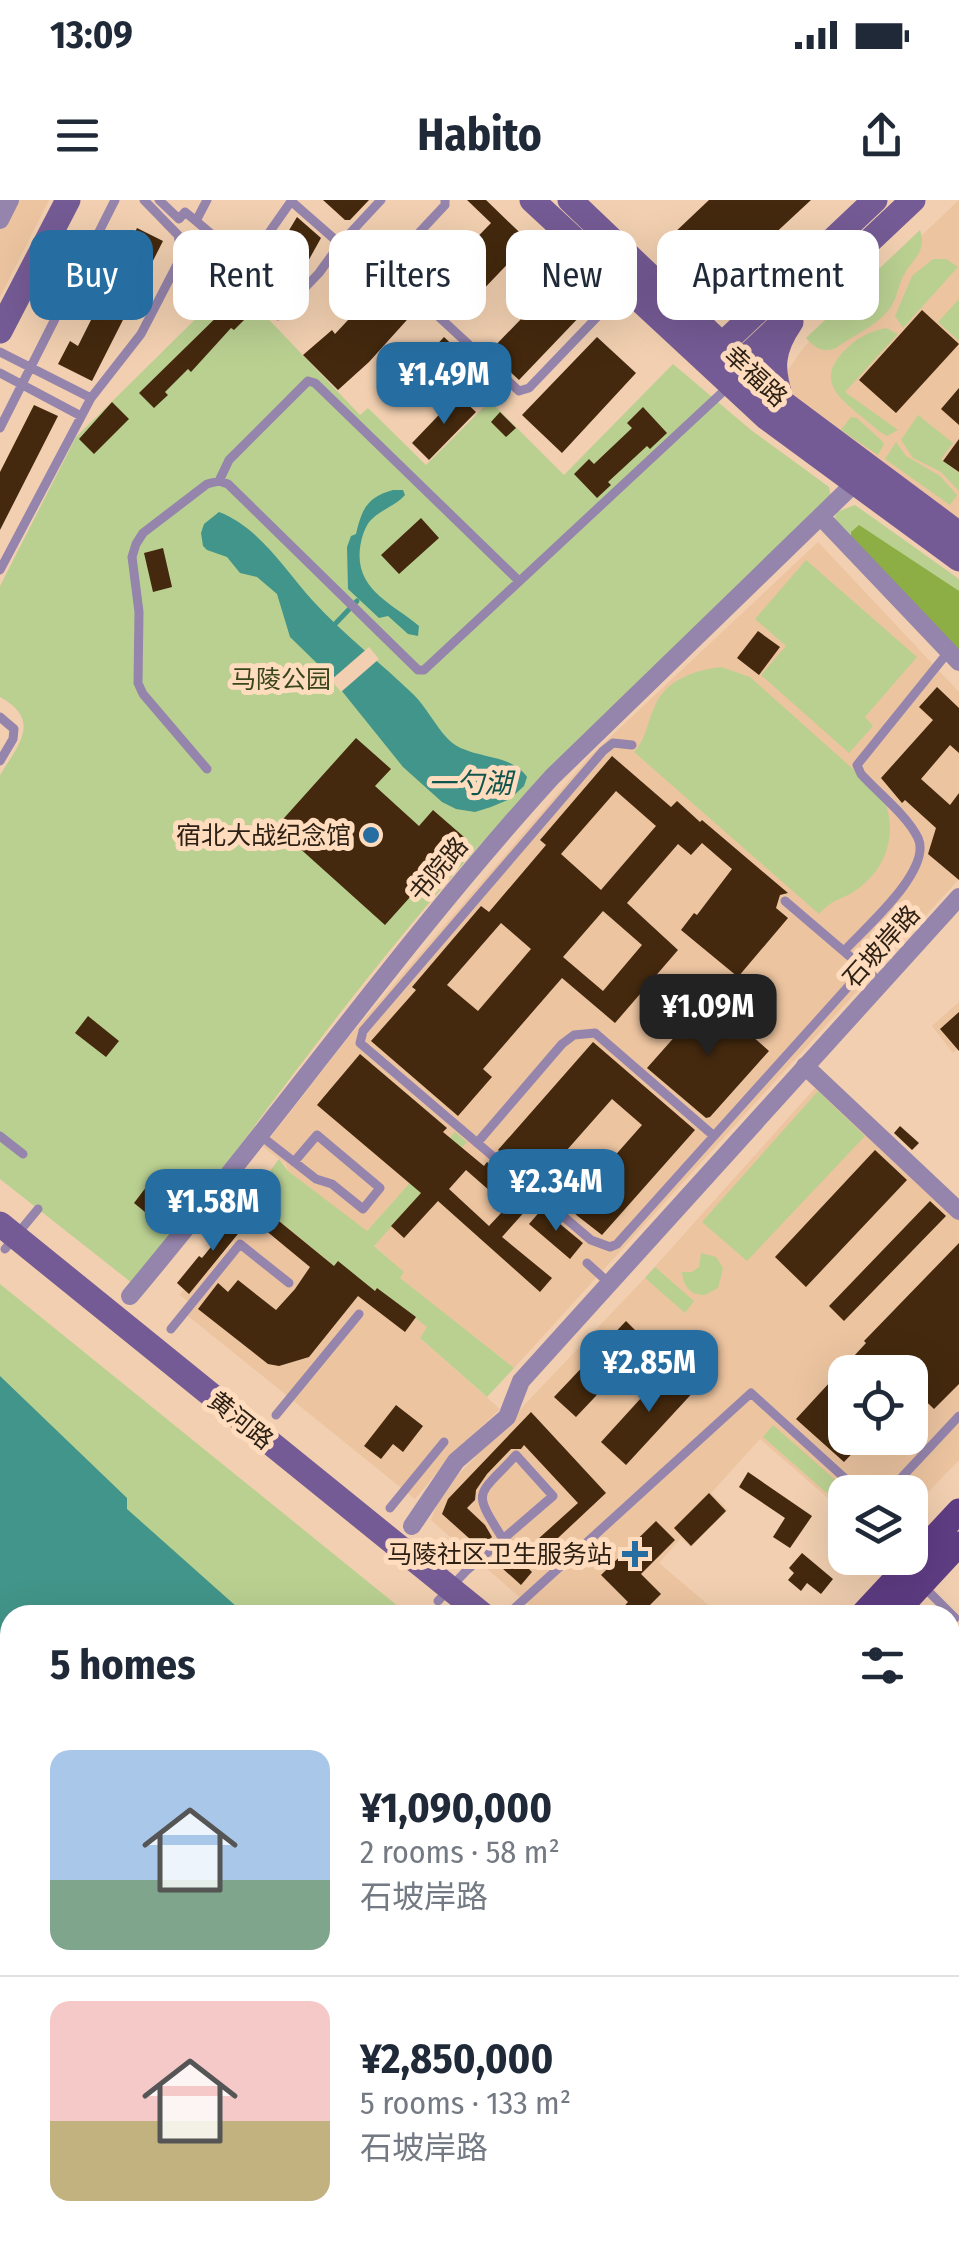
<!DOCTYPE html>
<meta charset="utf-8">
<style>
:root{--surface:#fff;--page:#f6f6f7;--text:#1f2937;--muted:#747a83;--line:#e0e1e3;--accent:#266ea2}
body{margin:0;font-family:"Fira Sans Condensed","Noto Sans SC",sans-serif;background:var(--page);color:var(--text);height:100vh;display:flex;flex-direction:column;font-size:38px;white-space:nowrap}
*{box-sizing:border-box;margin:0}
p{font-size:32px;color:var(--muted)}
.icon{flex:none;width:55px;height:55px;fill:none;stroke:currentColor;stroke-width:2;stroke-linecap:round;stroke-linejoin:round}
.map{position:relative;flex:1;overflow:hidden}
.details{position:absolute;left:0px;top:1405px;width:960px;height:642px;display:flex;flex-direction:column;background:var(--surface);border-radius:30px 30px 0 0;box-shadow:0 10px 40px #0002}
.details>*{flex:none}
.hud{position:absolute;left:30px;top:30px;width:900px;height:90px;display:flex;gap:20px}
.buttons{position:absolute;left:828px;top:1155px;display:grid;gap:20px}
.buttons a{display:grid;place-items:center;width:100px;height:100px;border-radius:20px;background:var(--surface);box-shadow:0 10px 40px #0002;font-size:50px}
.price{position:absolute;translate:-50% -85px;padding:0 22px;border-radius:20px;background:var(--accent);color:#fff;font-size:32px;line-height:65px;filter:drop-shadow(0 2px 5px #0008)}
.price::after{content:'';position:absolute;left:50%;top:60px;width:30px;height:22px;margin-left:-15px;background:inherit;clip-path:polygon(0 0,100% 0,50% 100%)}
.price.on{background:#222;color:#fff}
ul{padding:0;list-style:none}
li{display:flex;align-items:center;gap:30px;height:250px;padding:0 50px}
li+li{border-top:2px solid var(--line)}
li span{display:grid;place-items:center;flex:none;width:280px;height:200px;border-radius:20px;color:#555}
li>.icon{margin-inline-start:auto}
span .icon{width:120px;height:120px;fill:#fffc;stroke-width:1}
li b{font-size:42px}
h2{display:flex;justify-content:space-between;align-items:center;height:120px;padding:0 50px;font-size:42px}
.chip{padding:0 35px;border-radius:20px;background:var(--surface);box-shadow:0 10px 40px #0002;font-size:35px;line-height:90px}
.chip.on{background:var(--accent);color:#fff}
.status{display:flex;justify-content:space-between;align-items:center;height:70px;padding:0 50px;background:var(--surface);direction:ltr}
.status svg{height:28px;fill:currentColor}
header{display:flex;justify-content:space-between;align-items:center;height:130px;padding:0 50px;background:var(--surface);font-size:45px;font-weight:700}
.map>svg:first-child{display:block}
.built{fill:#ecc4a0;fill-rule:evenodd}
.green{fill:#bad091}
.forest{fill:#8dad45}
.water{fill:#42958a}
.pier{fill:#f1cfb0}
.lines{fill:none;stroke-linecap:round;stroke-linejoin:round}
.stream{stroke:#42958a;stroke-width:5}
.building{fill:#44290e;fill-rule:evenodd}
.lane{stroke:#9584ac;stroke-width:9}
.street{stroke:#9584ac;stroke-width:18}
.secondary{stroke:#755b95;stroke-width:25}
.primary{stroke:#5f3d84;stroke-width:25}
.poi-dot{fill:#266ea2;stroke:#fedcbd;stroke-width:4}
.labels{text-anchor:middle;stroke-width:10;stroke-linejoin:round;paint-order:stroke}
.street-label{font-size:25px;fill:#2d2015;stroke:#fedcbd}
.park-label{font-size:25px;fill:#39461c;stroke:#fedcbd}
.poi-label{font-size:25px;fill:#2d2015;stroke:#fedcbd;text-anchor:end}
.water-label{font-size:28px;font-style:italic;fill:#0f554e;stroke:#fedcbd}
</style>
<div class="status"><b>13:09</b><svg viewBox="0 0 49 12"><path d="M0 12V9h3v3zM5 12V6h3v6zM10 12V3h3v9zM15 12V0h3v12zM26 1h20v11H26zM47 4h2v5h-2z"/></svg></div>
<header><svg class="icon" aria-label="menu" viewBox="0 0 24 24"><path d="M4 6h16M4 12h16M4 18h16"/></svg>Habito<svg class="icon" aria-label="share" viewBox="0 0 24 24"><path d="M12 15V3M7 8l5-5 5 5M5 13v7h14v-7"/></svg></header>
<div class="map">
<svg width="959" height="2046" viewBox="0 0 959 2046">
<rect width="100%" height="100%" fill="#f1cfb0"/>
<path class="built" d="M0,0H49L0,97Z
M959,0V323L790,204L786,173L804,147Z
M818,342L959,492V679L514,1168L399,1078L403,1072L374,1045L466,941L455,933L366,1032L288,971L286,964L263,947L347,839L590,556Z
M959,802V848L953,853L932,826Z
M815,888L959,1020V1260L910,1311V1292H845V1313L760,1239L711,1293L728,1310L691,1347L681,1338L659,1363L720,1415H540L431,1320L441,1293L642,1081ZM845,1172H910V1238H845Z
M258,1010L267,1017L270,1013L334,1066L377,1088L428,1127L420,1138L500,1209L451,1255L415,1299L187,1115L194,1106L180,1095L184,1089L177,1083L199,1056L206,1061L212,1053L219,1059Z
M313,2038H359L369,2046H304Z"/>
<path class="green" d="M920,30C928,55 909,60 901,81C896,95 895,105 883,116C870,129 850,137 836,148C823,154 814,147 806,138Z
M933,59H946L958,67L903,128L895,116L912,76Z
M233,82L360,215L368,208L426,265L490,201L564,275L673,164L751,230L829,287L831,297C713,412 592,523 481,644C367,769 269,908 167,1043L132,1083L0,979V575C19,544 42,520 0,497V386L76,237Z
M959,99V141L938,122Z
M886,128L898,134L845,192L898,230L887,236C877,231 870,223 861,216C838,197 816,180 844,151C857,138 868,132 886,128Z
M918,215L953,243L941,259L959,273V291L941,272L913,258L901,240Z
M851,217L857,218L881,240L884,244L878,255L841,230Z
M896,242L906,256L940,276L957,295L950,305L885,259Z
M855,305L959,379V456L834,320L837,312Z
M806,360L917,457L865,517L873,526L849,553L761,475L786,446L755,419Z
M721,467L750,477L881,594C899,627 889,666 859,688C844,700 834,697 819,714L634,552C647,537 646,526 654,508C665,480 694,470 721,467Z
M818,891L865,936L747,1061L702,1022Z
M455,932L467,942L374,1046L404,1072L400,1078L514,1168L487,1197L420,1138L427,1127L377,1088L375,1091L334,1066L271,1014L267,1017L248,1001L279,959L288,971L367,1031Z
M701,1053L716,1057L723,1068L718,1088L705,1095C690,1095 683,1086 682,1072H692L699,1067Z
M655,1067L694,1101L685,1113L645,1078Z
M0,1084L409,1415H10V1985L0,1976Z
M773,1225L849,1292H845V1309L763,1237Z
M959,1542V1615L950,1608V1552Z
M950,1852L959,1859V2046H917L908,2038H950Z
M64,2038H202L194,2046H71Z"/>
<path class="forest" d="M859,325L959,391V451L851,336V332Z"/>
<path class="water" d="M393,290H403L405,295C395,306 382,309 372,319C365,325 361,339 360,348C355,390 392,403 419,426L418,436L408,434L388,416L379,418L348,389L347,347L351,336L356,334C362,309 367,297 393,290Z
M219,312C259,327 285,370 313,401C344,435 381,463 414,495C426,507 435,525 447,538C468,561 510,551 527,577L524,586L510,599L491,607L475,612L456,609L442,602L403,567L329,475L290,437L277,394L257,377L240,373L227,357L207,350L203,346L201,333L204,324Z
M0,1176L127,1298V1309L246,1415H10V1713L0,1705Z
M394,2038H908L917,2046H402Z"/>
<path class="pier" d="M369,447L379,459L341,492L331,480Z"/>
<g class="lines">
<path class="stream" d="M336,423L357,401"/>
</g>
<path class="building" d="M323,0H369L350,20H345Z
M467,0H486L596,106L587,115L584,112L519,180L489,152L555,84L520,51L454,120L424,92L491,23Z
M709,0H811L739,67L698,66L671,36Z
M297,17L321,38L292,90L278,104L262,95L265,90L251,82L264,59L270,62Z
M137,28L163,41L92,181L58,164L70,141L78,146Z
M359,60L415,111L369,162L338,190L303,155L332,130L335,134L361,106L337,84Z
M234,100L249,115L234,130L231,128L191,172L188,169L165,192L168,195L154,208L139,193Z
M922,110L959,144L896,213L859,180Z
M444,137L462,154L413,206L395,189Z
M597,137L636,173L562,253L522,215Z
M959,188V225L941,209Z
M458,195L476,212L429,260L412,243Z
M112,202L129,219L94,254L79,239Z
M34,205L58,216L0,330V272Z
M643,207L667,233L650,249L647,246L608,282L611,285L597,298L574,274L589,259L594,264L632,228L627,223Z
M500,212L516,228L506,237L491,222Z
M959,239V272L943,261Z
M421,318L439,338L399,374L381,355Z
M163,348L172,387L153,392L144,353Z
M758,431L780,447L759,475L737,458Z
M937,487L959,508V553L950,545L921,579L950,605L959,593V680L928,654L936,628L905,600L902,603L881,578L933,520L919,507Z
M356,538L391,569L375,586L419,626L433,610L464,637L385,725L276,627Z
M612,556L671,607L677,601L700,622L702,620L788,693L780,695L776,708L788,718L738,777L681,730L694,713L697,715L732,669L702,643L691,655L678,644L627,703L678,750L615,823L562,778L483,869L492,877L458,916L371,841L416,790L412,787L481,706L489,712L546,645L540,640ZM616,591L656,626L601,690L561,654ZM603,711L642,745L603,791L563,757ZM501,723L531,749L478,811L447,785Z
M709,798L769,851L710,917L706,918L647,868Z
M959,812V851L940,829Z
M88,816L119,841L106,857L75,833Z
M593,842L695,930L602,1035L552,996L554,993L525,967L522,970L498,950ZM612,899L642,925L589,985L559,959Z
M360,854L447,928L443,932L484,966L487,962L511,983L498,998L466,970L449,989L489,1026L515,998L527,1009L502,1037L552,1078L540,1092L438,1001L404,1038L391,1026L421,993L317,905Z
M900,926L919,943L912,950L894,933Z
M875,950L907,980L806,1087L775,1057Z
M150,982L184,1008L167,1030L134,1003Z
M930,1001L946,1016L844,1121L829,1106Z
M542,1009L583,1043L570,1059L529,1024Z
M241,1010L251,1018L189,1094L177,1083L199,1056L202,1058Z
M274,1017L334,1066L338,1061L375,1091L377,1088L416,1117L405,1132L358,1096L309,1157L279,1166L268,1164L198,1109L218,1083L228,1092L238,1080L276,1110L295,1089L310,1067L264,1029Z
M959,1043V1184L934,1209L910,1186V1172H845V1238H867L844,1262L796,1219L866,1143L864,1141Z
M626,1121L647,1142L576,1217L554,1197Z
M672,1164L697,1188L626,1265L601,1242Z
M396,1205L423,1226L403,1252L393,1244L381,1259L364,1246Z
M531,1212L606,1293L527,1367L532,1372L521,1385L492,1359L506,1347L517,1358L578,1303L524,1245L521,1249H511L487,1274L476,1290L475,1300L467,1308L485,1325L492,1337L480,1348L442,1314L448,1299Z
M748,1272L812,1316L790,1348L773,1337L785,1318L739,1287Z
M709,1293L726,1311L691,1346L674,1328Z
M656,1321L675,1340L641,1374L661,1394L640,1415H616L628,1402L601,1375Z
M802,1353L833,1379L821,1394L807,1383L801,1391L788,1380L794,1373L789,1368Z"/>
<g class="lines">
<path class="lane" d="M159,0L179,19L185,12L196,21
M207,0L196,21L247,64L292,0
M445,0V5L386,68L519,191L529,188L623,90
M291,1L340,44L381,0
M278,116L319,73L340,44
M0,152L91,198
M0,173L81,216
M0,228L115,0
M219,281L229,260L308,181L315,183L519,381
M0,370L91,198L141,134L182,55L178,35L144,0
M0,517L14,529L13,539L0,561
M632,545L613,543L603,551L363,831L360,843L591,1040L610,1047L617,1044L864,769
M207,569L143,494L138,483L139,412L132,357L136,344L143,333L207,284L219,281L228,284L418,470H424L727,188
M785,701L881,783
M844,751C864,729 933,670 918,638C907,615 878,593 861,574L857,565L949,451
M0,936L23,954
M261,936L316,979L332,984L363,1009L380,988L317,935L294,962
M477,943L562,844L574,835L595,833L714,936
M5,1049L38,1009
M587,1063L609,1083
M171,1129L240,1044L289,1083
M276,1215L359,1114
M888,1292L959,1216
M390,1308L444,1242
M925,1388L955,1418
M438,1401L467,1370L553,1296L516,1255C477,1298 471,1288 503,1339
M507,1415L751,1193L860,1292
M950,1545L959,1535
M950,1620L959,1627
M950,1710L959,1699"/>
<path class="street" d="M0,20L10,0
M822,318L959,462
M805,866L959,1011
M130,1096C274,925 402,742 552,577L861,277
M412,1326L456,1261L507,1217L521,1181L959,697"/>
<path class="secondary" d="M532,0L767,218L959,359
M570,0L782,202L959,334
M0,131L68,0
M711,155L875,0
M730,172L913,0
M782,202C771,169 771,151 791,122
M0,1024L483,1415
M950,1789L959,1797
M950,1811L959,1819
M0,2015L10,2026
M21,2038L29,2046"/>
<path class="primary" d="M862,1415L959,1311
M893,1415L959,1344
M231,2046L239,2038
M277,2046L285,2038"/>
</g>
<g class="poi-dot">
<circle cx="371" cy="635" r="10"/>
<path d="M630 1339h10v10h10v10h-10v10h-10v-10h-10v-10h10z"/>
</g>
<g class="labels">
<g class="street-label">
<text transform="translate(756 176) rotate(43)" y="9">幸福路</text>
<text transform="translate(438 669) rotate(-50)" y="9">书院路</text>
<text transform="translate(881 746) rotate(-48)" y="9">石坡岸路</text>
<text transform="translate(241 1220) rotate(39)" y="9">黄河路</text>
</g>
<g class="park-label">
<text x="281" y="488">马陵公园</text>
</g>
<g class="poi-label">
<text x="351" y="644">宿北大战纪念馆</text>
<text x="612" y="1363">马陵社区卫生服务站</text>
</g>
<g class="water-label">
<text x="470" y="593">一勺湖</text>
</g>
</g>
</svg>
<div class="buttons">
<a><svg class="icon" aria-label="locate" viewBox="0 0 24 24"><circle cx="12" cy="12" r="6"/><path d="M12 2v4M12 18v4M2 12h4M18 12h4"/></svg></a>
<a><svg class="icon" aria-label="layers" viewBox="0 0 24 24"><path d="M12 4l9 5-9 5-9-5zM3 14l9 5 9-5"/></svg></a>
</div>
<b class="price" style="left:444px;top:227px">¥1.49M</b>
<b class="price on" style="left:708px;top:859px">¥1.09M</b>
<b class="price" style="left:556px;top:1034px">¥2.34M</b>
<b class="price" style="left:213px;top:1054px">¥1.58M</b>
<b class="price" style="left:649px;top:1215px">¥2.85M</b>
<div class="hud">
<a class="chip on">Buy</a>
<a class="chip">Rent</a>
<a class="chip">Filters</a>
<a class="chip">New</a>
<a class="chip">Apartment</a>
</div>
<section class="details">
<h2>5 homes<svg class="icon" aria-label="filters" viewBox="0 0 24 24"><path d="M4 7h16M4 17h16"/><circle cx="9" cy="7" r="2"/><circle cx="15" cy="17" r="2"/></svg></h2>
<ul>
<li><span style="background:linear-gradient(#a9c7e8 65%,#7fa58c 0)"><svg class="icon" aria-label="home" viewBox="0 0 24 24"><path d="M3 11l9-7 9 7M6 9v11h12V9"/></svg></span><div><b>¥1,090,000</b><p>2 rooms · 58 m²</p><p>石坡岸路</p></div></li>
<li><span style="background:linear-gradient(#f6c9c9 60%,#c2b280 0)"><svg class="icon" aria-label="home" viewBox="0 0 24 24"><path d="M3 11l9-7 9 7M6 9v11h12V9"/></svg></span><div><b>¥2,850,000</b><p>5 rooms · 133 m²</p><p>石坡岸路</p></div></li>
</ul>
</section>
</div>
